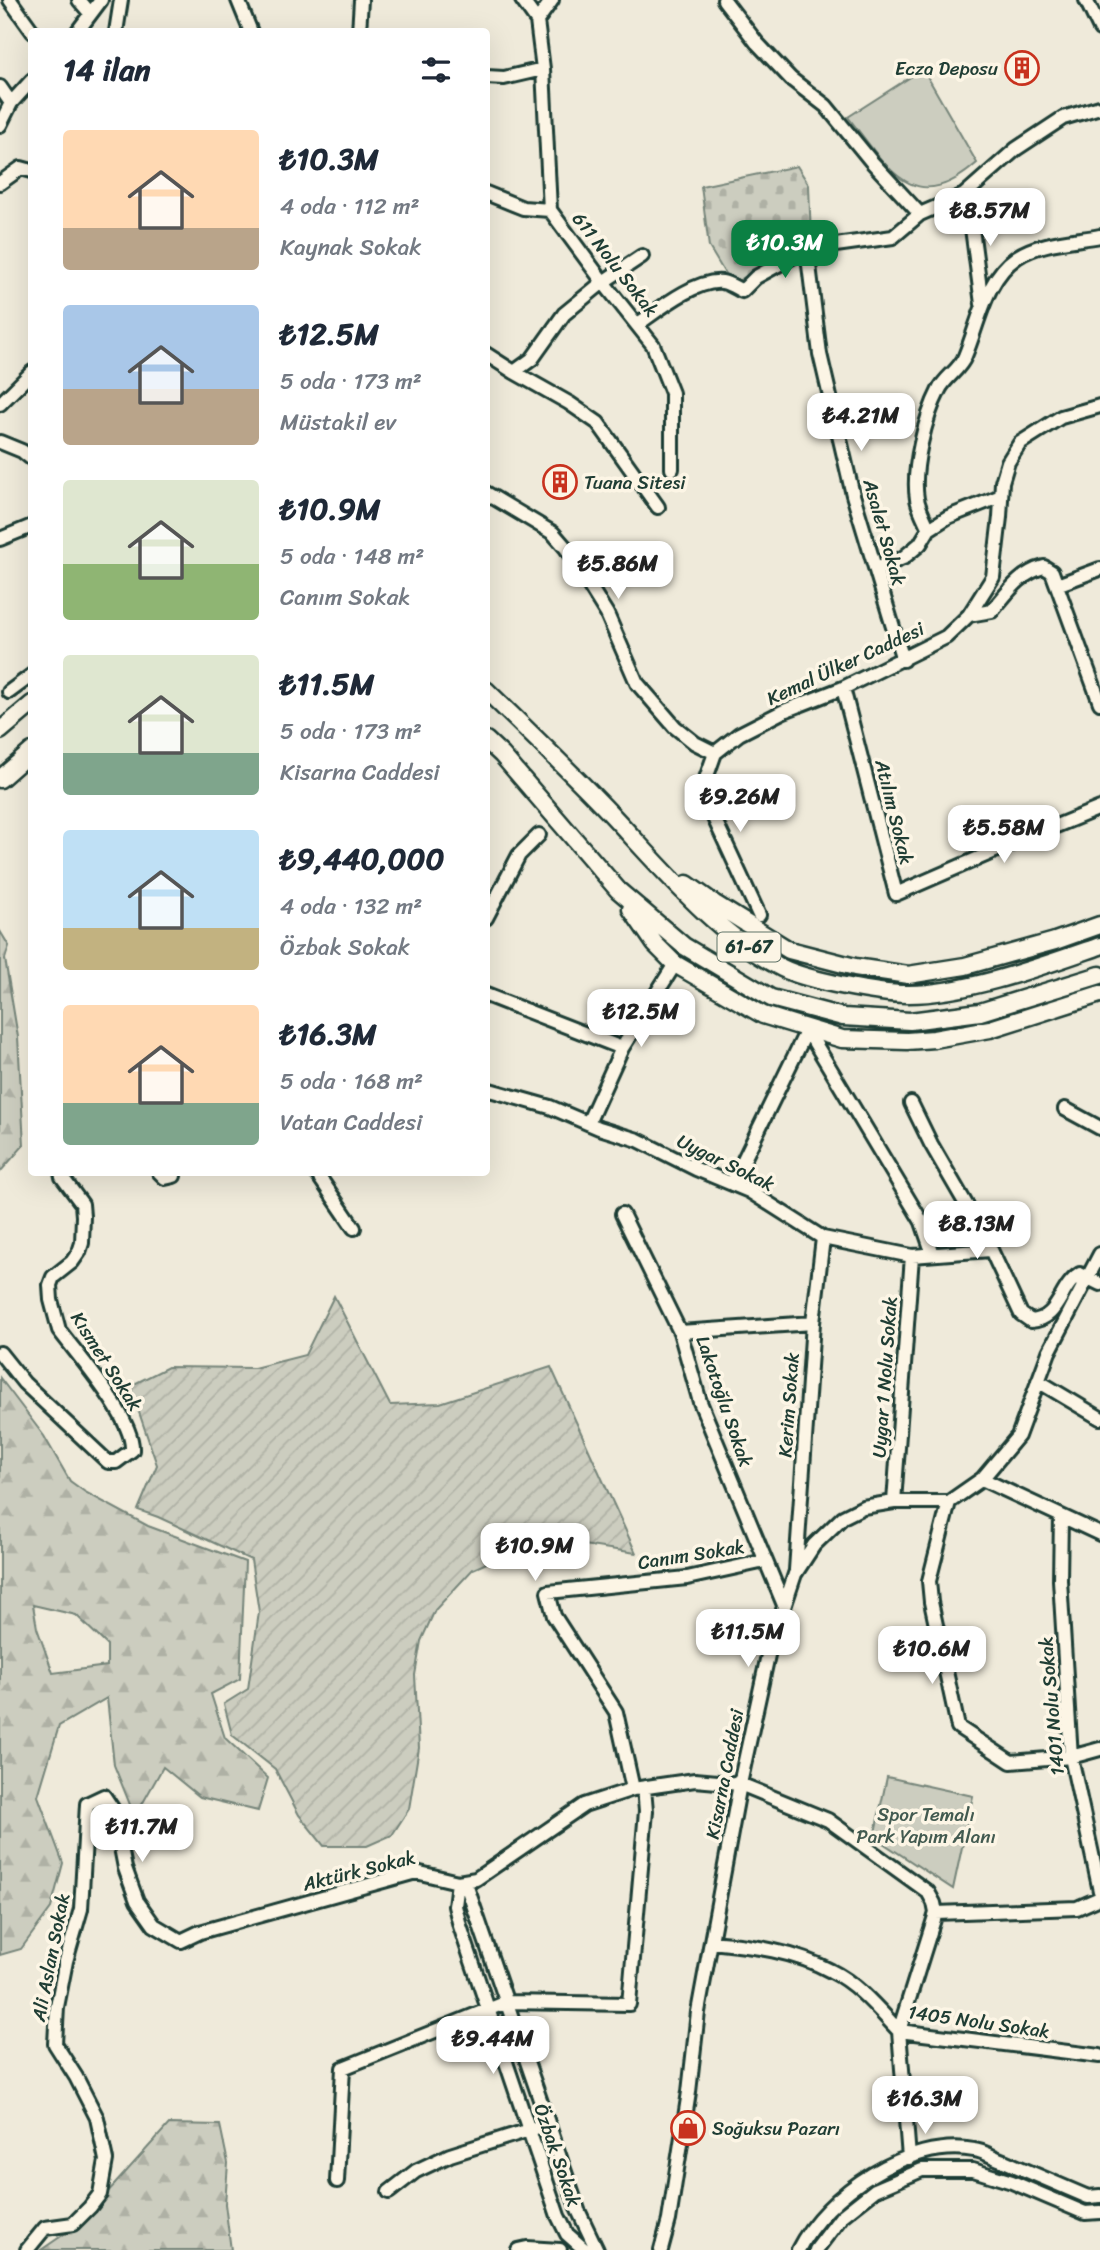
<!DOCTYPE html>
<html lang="tr">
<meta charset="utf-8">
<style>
:root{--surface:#fff;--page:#f2f2f3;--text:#1f2937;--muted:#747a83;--accent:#0b8043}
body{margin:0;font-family:Sriracha,sans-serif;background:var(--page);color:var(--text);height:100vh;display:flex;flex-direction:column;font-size:26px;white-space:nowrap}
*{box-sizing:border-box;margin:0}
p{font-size:23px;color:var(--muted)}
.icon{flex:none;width:38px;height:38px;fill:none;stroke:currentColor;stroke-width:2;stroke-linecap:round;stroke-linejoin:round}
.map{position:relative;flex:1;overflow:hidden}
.panel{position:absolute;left:28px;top:28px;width:462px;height:1148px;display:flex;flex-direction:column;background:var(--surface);border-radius:7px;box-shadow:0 7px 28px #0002}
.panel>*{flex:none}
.price{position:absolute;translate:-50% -60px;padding:0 16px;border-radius:14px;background:#fff;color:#222;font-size:23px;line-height:46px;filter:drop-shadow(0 2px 4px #0008)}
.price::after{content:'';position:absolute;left:50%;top:42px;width:21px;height:16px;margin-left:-10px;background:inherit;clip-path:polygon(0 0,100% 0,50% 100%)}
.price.active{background:var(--accent);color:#fff}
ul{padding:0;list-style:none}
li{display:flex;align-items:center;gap:21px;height:175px;padding:0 35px}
li span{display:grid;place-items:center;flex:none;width:196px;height:140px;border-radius:7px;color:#555}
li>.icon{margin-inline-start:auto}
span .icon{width:84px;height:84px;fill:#fffc;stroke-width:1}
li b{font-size:30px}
h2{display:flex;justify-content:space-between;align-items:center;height:84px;padding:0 35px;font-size:30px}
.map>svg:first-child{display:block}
.green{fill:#cccdbf;stroke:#76857a;stroke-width:2}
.forest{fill:url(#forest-firs);stroke:#76857a;stroke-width:2;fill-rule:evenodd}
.cemetery{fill:url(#cemetery-stones);stroke:#76857a;stroke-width:2}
.garden{fill:url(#garden-furrows);stroke:#76857a;stroke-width:2}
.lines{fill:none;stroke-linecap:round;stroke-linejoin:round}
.minor-casing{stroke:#1f3d34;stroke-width:18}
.major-casing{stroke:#1f3d34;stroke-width:21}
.minor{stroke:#fcf5e5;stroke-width:12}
.major{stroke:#fcf5e5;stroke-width:16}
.labels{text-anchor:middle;stroke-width:7;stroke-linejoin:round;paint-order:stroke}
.shield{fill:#fcf5e5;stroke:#617469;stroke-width:2}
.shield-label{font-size:18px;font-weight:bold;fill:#1f3d34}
.poi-label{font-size:19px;fill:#1f3d34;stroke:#fcf5e5;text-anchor:start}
.street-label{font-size:19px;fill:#1f3d34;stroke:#fcf5e5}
.park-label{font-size:19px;fill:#425a50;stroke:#fcf5e5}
</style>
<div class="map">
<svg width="1100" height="2250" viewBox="0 0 1100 2250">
<defs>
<pattern id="forest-firs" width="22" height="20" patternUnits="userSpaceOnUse" patternTransform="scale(1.75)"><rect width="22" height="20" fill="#cccdbf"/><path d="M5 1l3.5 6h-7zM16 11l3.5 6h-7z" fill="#afb1a5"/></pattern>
<pattern id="cemetery-stones" width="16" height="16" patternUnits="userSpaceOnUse" patternTransform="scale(1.75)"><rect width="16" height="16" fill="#cccdbf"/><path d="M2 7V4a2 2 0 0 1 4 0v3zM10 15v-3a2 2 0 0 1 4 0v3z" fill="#afb1a5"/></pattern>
<pattern id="garden-furrows" width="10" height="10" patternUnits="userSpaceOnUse" patternTransform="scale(1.75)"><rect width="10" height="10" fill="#cccdbf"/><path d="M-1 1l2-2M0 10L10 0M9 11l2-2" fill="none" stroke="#afb1a5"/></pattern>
</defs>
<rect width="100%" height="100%" fill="#efeada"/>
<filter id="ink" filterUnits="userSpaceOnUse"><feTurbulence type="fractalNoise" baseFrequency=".0143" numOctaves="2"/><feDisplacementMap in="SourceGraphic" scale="14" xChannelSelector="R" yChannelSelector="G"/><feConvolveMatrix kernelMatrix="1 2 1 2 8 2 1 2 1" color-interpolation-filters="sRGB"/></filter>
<g filter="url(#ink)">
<path class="green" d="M923,69L977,163C913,220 887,166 848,117Z
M887,1777L973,1796L953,1889L874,1837Z"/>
<path class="forest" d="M0,931L9,946L5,959L18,1037L24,1145L0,1172Z
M0,1378L44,1436L70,1481L85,1492L148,1526L245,1562L240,1679L211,1694L225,1738L268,1778L258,1811L200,1797L163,1767L135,1817L114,1765L107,1698L59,1726L38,1796L63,1863L51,1908L21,1949L0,1955ZM33,1605L76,1615L107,1645V1666L53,1673L37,1628Z
M169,2124L220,2125L228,2163L225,2204L231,2250H41L79,2224Z"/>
<path class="cemetery" d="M797,166L809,185L811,239L736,282H730L709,247L701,186Z"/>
<path class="garden" d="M334,1296L390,1405L440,1403L551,1367L636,1553L570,1543L505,1555L473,1569L435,1610L421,1641L415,1675L419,1748L409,1809L392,1835L367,1846H324L299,1815L275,1769L232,1735L224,1704L248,1689L259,1612L251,1560L158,1517L138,1510L157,1465L130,1386L168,1367L254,1368L305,1355Z"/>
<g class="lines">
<g class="minor-casing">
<path id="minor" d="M10,0L33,32
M79,0L90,13
M238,0L251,32
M522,0L537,21L543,69L550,210L603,282L653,345L672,393V469
M724,0L757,43L791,79L826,106L871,161L920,214
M1086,0L1100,29
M537,21L552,0
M77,32L101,0
M116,32L121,0
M359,32L361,0
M486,77L504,78L543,69
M0,87L11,103
M0,125L11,103L32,80
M0,183L21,168L32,171
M486,193L523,208L550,210
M964,195L970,213L982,304
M807,249L820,354L853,495L903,660
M638,324C658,310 696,279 722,282C729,283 736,288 742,291L756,277L807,249L893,237L920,214L964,195L1016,149L1063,118L1100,107
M486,354L514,372L532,359L564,314L603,282L642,256
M514,372L569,403L598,423L658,507
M0,404L32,372
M0,442L22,451L32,459
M486,493L553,533L566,548L607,614L637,683L675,727L695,743L715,753
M929,529C925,520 919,509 917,499C912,470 925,417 939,390C945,377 960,370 965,356C979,323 985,279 1017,257C1039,242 1074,241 1100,236
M0,539L32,526
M876,569L903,558L920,544L929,529L948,517L1001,496
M1057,585L1100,569
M969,615L992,611C1008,592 1020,573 1044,567L1052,572L1100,703
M843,688L896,894L995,851L1100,808
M9,692L32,675
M715,753L739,734L784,711L843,688L946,637L969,615L993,577L1000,517L1002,482L1008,462L1020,443L1061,417L1100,406
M715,753L703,787L708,805L759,915
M486,918L519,855L539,835
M486,995L622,1048
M807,1030L922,1222L933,1254
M486,1089L550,1107L599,1128L638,1140L696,1169L749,1191L823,1238L912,1256L990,1250
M911,1103L931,1144L985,1237L1021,1314L1031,1321C1060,1319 1059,1287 1080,1274L1100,1284
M1065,1109L1100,1128
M588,1123L622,1048L675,964
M159,1172L165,1178L174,1176L173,1172
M316,1172L354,1228
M732,1184L807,1030
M622,1214L680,1332L700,1402L784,1605
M680,1332L813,1323
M0,1353L24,1383L108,1462H116L132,1450C134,1419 79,1357 59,1330L51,1300L50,1285L53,1277L72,1262L79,1252L82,1243L83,1216L82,1204L62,1177L61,1172
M1038,1381L1100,1418
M982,1479L1100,1534
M894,1502L912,1256
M949,1502L929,1581L931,1602L958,1727L1011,1762L1071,1757L1100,1749
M1061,1516L1060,1580L1071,1757L1100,1891
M796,1570L813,1323L823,1238
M633,1789L616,1712L554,1616L548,1592L687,1578L765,1561
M936,1913L1077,1908L1100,1898
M711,1942C753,1946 794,1951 831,1971C858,1984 879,2010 899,2031L1100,2056
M337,2181L343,2068L507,2002L629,2004L646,1811L644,1788
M389,2192L416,2171L450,2155L548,2124
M27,2250L45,2228L73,2224L90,2207L100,2194L106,2160L97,2118L76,2077L55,2044L57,2007L66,1961L81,1909L87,1804L104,1796L114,1811L125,1868L137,1901L154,1925L181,1941L200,1932L416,1872L458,1882L476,1879L584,1805L633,1789L695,1780L740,1784L828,1820L928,1892L934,1903L936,1913L899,2031L909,2158
M518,2250L527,2248L560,2250
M585,2250L567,2234L558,2216L460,1926L455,1906L458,1882L468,1890L578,2210L597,2250
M661,2250L669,2220L689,2092L698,2012L740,1784L768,1655L795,1574L814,1545L843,1517L863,1507L894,1502H949L982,1479L1018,1436L1049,1352L1100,1254
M798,2250C826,2194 909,2138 974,2150C984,2151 994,2158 1004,2161C1032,2173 1060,2185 1088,2197L1100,2196
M816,2250L842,2216L875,2190L922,2170H973L1012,2182L1085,2213L1100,2212"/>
</g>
<g class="major-casing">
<path id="major" d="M486,690C528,731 570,771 610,813C660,866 716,935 782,968C806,980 878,994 906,994C964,995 1045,965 1100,946
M0,731L32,704
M486,740L502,755L618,890L684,946L771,998L843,1017L910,1021L980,1012L1100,975
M0,779L32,751
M687,884L715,904L789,950L855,967L908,975L965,966L1055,941L1100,925
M631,909L655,944L675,964L763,1015L842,1039L907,1041L934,1039L990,1029L1100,994"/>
</g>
<use href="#minor" class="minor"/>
<use href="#major" class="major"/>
</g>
</g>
<defs>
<g id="building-ring" transform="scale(1.75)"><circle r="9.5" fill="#fcf5e5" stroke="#c8321e" stroke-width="1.5"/><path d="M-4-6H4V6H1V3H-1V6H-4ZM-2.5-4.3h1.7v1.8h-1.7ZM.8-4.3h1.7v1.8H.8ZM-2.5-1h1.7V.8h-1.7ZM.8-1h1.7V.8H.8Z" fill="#c8321e"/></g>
<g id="shop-ring" transform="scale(1.75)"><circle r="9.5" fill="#fcf5e5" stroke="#c8321e" stroke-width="1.5"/><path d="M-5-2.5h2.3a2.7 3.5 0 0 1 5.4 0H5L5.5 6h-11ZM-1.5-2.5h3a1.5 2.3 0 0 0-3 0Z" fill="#c8321e"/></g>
</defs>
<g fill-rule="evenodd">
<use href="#building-ring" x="1022" y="68"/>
<use href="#building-ring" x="560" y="482"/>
<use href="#shop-ring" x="688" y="2128"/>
</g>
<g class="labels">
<rect class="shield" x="717.5" y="932.5" width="63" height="29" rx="5"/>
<g class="shield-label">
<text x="749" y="953">61-67</text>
</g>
<g class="poi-label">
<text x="998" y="75" text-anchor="end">Ecza Deposu</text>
<text x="584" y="489">Tuana Sitesi</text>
<text x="712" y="2135">Soğuksu Pazarı</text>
</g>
<g class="street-label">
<text transform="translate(616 264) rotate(52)" y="7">611 Nolu Sokak</text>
<text transform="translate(885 532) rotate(74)" y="7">Asalet Sokak</text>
<text transform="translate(845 663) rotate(-25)" y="7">Kemal Ülker Caddesi</text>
<text transform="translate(895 812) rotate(76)" y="7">Atılım Sokak</text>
<text transform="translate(726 1162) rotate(26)" y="7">Uygar Sokak</text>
<text transform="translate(107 1361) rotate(57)" y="7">Kısmet Sokak</text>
<text transform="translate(884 1377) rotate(-86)" y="7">Uygar 1 Nolu Sokak</text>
<text transform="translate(725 1401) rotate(71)" y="7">Lakotoğlu Sokak</text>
<text transform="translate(788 1405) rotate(-86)" y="7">Kerim Sokak</text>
<text transform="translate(691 1554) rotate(-9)" y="7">Canım Sokak</text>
<text transform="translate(1051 1706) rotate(-95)" y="7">1401 Nolu Sokak</text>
<text transform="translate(724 1774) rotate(-79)" y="7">Kisarna Caddesi</text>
<text transform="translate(359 1870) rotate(-14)" y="7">Aktürk Sokak</text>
<text transform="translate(50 1957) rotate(-79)" y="7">Ali Aslan Sokak</text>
<text transform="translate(979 2021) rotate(8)" y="7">1405 Nolu Sokak</text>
<text transform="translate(558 2155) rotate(71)" y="7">Özbak Sokak</text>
</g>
<g class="park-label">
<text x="926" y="1821">Spor Temalı<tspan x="926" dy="22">Park Yapım Alanı</tspan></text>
</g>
</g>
</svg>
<b class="price" style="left:990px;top:248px">₺8.57M</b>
<b class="price active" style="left:785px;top:280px">₺10.3M</b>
<b class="price" style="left:861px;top:453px">₺4.21M</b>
<b class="price" style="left:618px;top:601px">₺5.86M</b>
<b class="price" style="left:740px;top:834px">₺9.26M</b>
<b class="price" style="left:1004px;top:865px">₺5.58M</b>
<b class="price" style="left:641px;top:1049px">₺12.5M</b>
<b class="price" style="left:977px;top:1261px">₺8.13M</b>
<b class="price" style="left:535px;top:1583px">₺10.9M</b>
<b class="price" style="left:748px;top:1669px">₺11.5M</b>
<b class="price" style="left:932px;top:1686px">₺10.6M</b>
<b class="price" style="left:142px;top:1864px">₺11.7M</b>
<b class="price" style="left:493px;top:2076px">₺9.44M</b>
<b class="price" style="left:925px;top:2136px">₺16.3M</b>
<section class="panel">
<h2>14 ilan<svg class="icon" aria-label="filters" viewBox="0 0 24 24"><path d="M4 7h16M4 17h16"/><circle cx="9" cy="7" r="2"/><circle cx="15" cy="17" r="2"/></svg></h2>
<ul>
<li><span style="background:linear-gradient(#ffd9b3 70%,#b9a48a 0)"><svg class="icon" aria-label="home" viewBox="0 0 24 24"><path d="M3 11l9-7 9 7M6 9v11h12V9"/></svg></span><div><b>₺10.3M</b><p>4 oda · 112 m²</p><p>Kaynak Sokak</p></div></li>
<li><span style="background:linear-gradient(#a9c7e8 60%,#b9a48a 0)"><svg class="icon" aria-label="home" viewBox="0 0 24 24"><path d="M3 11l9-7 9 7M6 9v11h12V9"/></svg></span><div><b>₺12.5M</b><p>5 oda · 173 m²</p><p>Müstakil ev</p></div></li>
<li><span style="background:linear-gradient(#dfe7d0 60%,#8fb573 0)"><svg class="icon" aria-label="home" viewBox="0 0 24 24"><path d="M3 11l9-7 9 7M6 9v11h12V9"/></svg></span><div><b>₺10.9M</b><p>5 oda · 148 m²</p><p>Canım Sokak</p></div></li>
<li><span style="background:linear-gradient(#dfe7d0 70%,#7fa58c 0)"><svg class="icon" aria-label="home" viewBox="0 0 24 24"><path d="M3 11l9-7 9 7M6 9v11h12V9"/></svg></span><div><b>₺11.5M</b><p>5 oda · 173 m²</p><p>Kisarna Caddesi</p></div></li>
<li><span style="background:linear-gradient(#bfe0f5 70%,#c2b280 0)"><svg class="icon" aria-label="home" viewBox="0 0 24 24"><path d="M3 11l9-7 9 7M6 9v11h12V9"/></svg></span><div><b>₺9,440,000</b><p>4 oda · 132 m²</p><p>Özbak Sokak</p></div></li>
<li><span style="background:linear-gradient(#ffd9b3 70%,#7fa58c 0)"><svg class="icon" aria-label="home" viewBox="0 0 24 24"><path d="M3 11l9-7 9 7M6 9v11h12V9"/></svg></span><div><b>₺16.3M</b><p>5 oda · 168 m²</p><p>Vatan Caddesi</p></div></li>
</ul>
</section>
</div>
